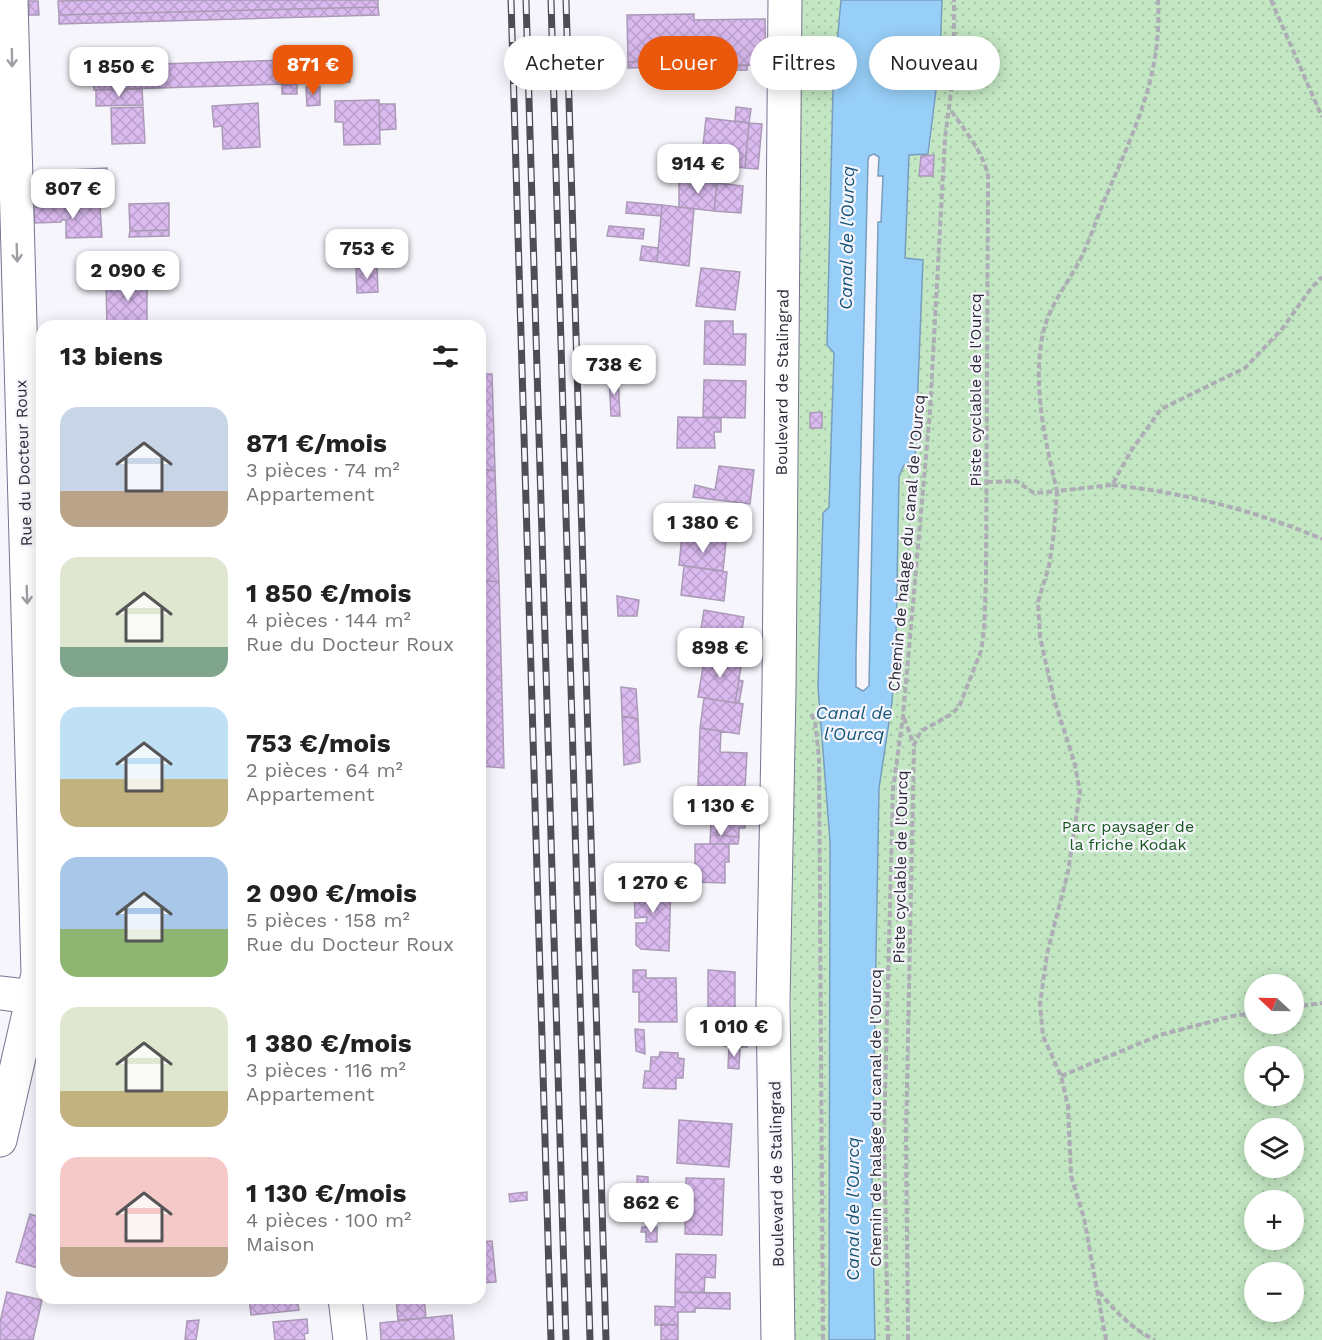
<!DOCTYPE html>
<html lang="fr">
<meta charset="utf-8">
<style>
:root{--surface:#fff;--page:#f6f6f6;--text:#222;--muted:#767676;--accent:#ea580c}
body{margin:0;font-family:"Work Sans",sans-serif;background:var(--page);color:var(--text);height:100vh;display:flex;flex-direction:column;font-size:22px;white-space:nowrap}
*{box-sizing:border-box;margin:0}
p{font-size:20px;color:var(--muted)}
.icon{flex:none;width:33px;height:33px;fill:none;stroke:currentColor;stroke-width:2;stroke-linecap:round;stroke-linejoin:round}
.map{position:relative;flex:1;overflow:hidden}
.panel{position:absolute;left:36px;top:320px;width:450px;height:984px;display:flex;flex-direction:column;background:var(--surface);border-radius:18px;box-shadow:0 3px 15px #0003}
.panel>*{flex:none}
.guide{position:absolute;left:504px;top:36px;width:570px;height:54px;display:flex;gap:12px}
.needle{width:39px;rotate:292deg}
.controls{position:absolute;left:1244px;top:974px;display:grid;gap:12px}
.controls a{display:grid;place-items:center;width:60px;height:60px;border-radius:50%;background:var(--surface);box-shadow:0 3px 15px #0003;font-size:30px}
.price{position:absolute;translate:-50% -51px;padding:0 14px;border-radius:12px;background:#fff;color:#222;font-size:20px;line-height:39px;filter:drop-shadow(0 2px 3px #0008)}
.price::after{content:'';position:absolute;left:50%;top:36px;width:18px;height:14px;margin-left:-9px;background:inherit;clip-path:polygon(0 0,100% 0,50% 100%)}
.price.on{background:var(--accent);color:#fff}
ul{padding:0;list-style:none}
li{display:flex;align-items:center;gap:18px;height:150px;padding:0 24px}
li span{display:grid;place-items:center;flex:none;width:168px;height:120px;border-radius:18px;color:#555}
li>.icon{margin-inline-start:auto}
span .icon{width:72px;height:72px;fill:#fffc;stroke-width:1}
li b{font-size:26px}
h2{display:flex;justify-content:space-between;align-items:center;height:72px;padding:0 24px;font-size:26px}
.pill{padding:0 21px;border-radius:27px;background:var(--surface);box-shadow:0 3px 15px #0003;font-size:21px;line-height:54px}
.pill.on{background:var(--accent);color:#fff}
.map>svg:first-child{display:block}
.park{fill:url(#park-dots);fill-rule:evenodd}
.water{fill:#98cff8;stroke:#779ebe;stroke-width:1.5;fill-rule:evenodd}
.building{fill:url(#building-cross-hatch);stroke:#ab9ab7;stroke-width:1.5}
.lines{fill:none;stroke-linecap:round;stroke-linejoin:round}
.minor-casing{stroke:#777491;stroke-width:35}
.path{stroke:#aeadb6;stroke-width:4;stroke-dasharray:6 3;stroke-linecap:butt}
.minor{stroke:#fff;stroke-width:33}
.rail-casing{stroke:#4d4c57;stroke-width:7}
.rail{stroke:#f6f5fc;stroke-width:4.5;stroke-dasharray:14;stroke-linecap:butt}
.oneway{stroke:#a09fa5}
.labels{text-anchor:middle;stroke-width:4.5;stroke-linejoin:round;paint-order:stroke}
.street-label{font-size:16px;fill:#2b2a36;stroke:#f6f5fc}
.park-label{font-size:16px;fill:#16581f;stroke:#f6f5fc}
.water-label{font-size:18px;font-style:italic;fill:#15557b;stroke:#f6f5fc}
</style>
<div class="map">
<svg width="1322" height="1340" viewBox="0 0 1322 1340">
<defs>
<pattern id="park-dots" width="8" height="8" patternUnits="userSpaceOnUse" patternTransform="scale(1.5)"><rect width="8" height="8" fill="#c3e7c3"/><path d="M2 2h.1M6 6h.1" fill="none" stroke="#a8c6a8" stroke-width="1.8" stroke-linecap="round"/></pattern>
<pattern id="building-cross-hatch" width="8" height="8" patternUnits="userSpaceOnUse" patternTransform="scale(1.5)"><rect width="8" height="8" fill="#dabaef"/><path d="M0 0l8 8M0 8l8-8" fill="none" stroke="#bba0ce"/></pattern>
</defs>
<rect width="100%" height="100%" fill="#f6f5fc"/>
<path class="park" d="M796,0H841L833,89L827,345L834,352L829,507L823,513L818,687L830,841L829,1340H792L789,1296L791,1005L788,693Z
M942,0H1322V1340H875L872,1178L879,788L892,702L896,639L899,477L904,465L915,460L923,260L905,259L909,155L929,154L940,58ZM1254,984H1293V1023H1254ZM1254,1056H1293V1095H1254ZM1254,1128H1293V1167H1254ZM1254,1200H1293V1239H1254ZM1254,1272H1293V1311H1254Z"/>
<path class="water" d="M841,0H942L940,58L928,154L909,155L905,258L923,260L915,460L904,465L899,477L896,639L892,702L879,788L872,1178L875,1340H829L830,841L818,687L823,513L829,507L834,353L827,345L833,89ZM874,154L879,157L878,176H883L881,222H878L869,686L863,691L856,687V655L868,160L869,156Z"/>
<path class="building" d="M104,0H378V7L59,15L58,1Z
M29,1H38L39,15H29Z
M378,7L379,15L59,24V15Z
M694,14V20L765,19L766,65L696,66V61L628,62L627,15Z
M350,58V82L94,90L93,66Z
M696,61V66L628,68V62Z
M747,65V70L696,71V66Z
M297,84V94H282V85Z
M306,87H320V105L307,106Z
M142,89L143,105L96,106V90Z
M379,100L380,144L344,145L343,122H335V101Z
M258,103L260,147L223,149L222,126L214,127L212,106Z
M379,104H395L396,129L380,130Z
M143,107L145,143L112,144L111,108Z
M736,107L751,109L749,123L735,121Z
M706,118L749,123L745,168L701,164Z
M749,123L762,124L758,169L745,168Z
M934,155L933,176H919L921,156Z
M107,168L108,205L54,206L51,171Z
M679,181L717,183L714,211L679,207Z
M717,183L743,186L741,213L714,211Z
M627,202L662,205L661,216L626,213Z
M169,203V230L130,231L129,204Z
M662,205L694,209L689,266L657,262Z
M65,206L66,208L100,207L102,237L66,238V220H61V222L35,223L34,207Z
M609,226L644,229L643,239L607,236Z
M169,230V236L129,237L130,231Z
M642,246L658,248L657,262L640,260Z
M377,267L378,292L357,293L356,268Z
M701,268L740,272L735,310L696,306Z
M158,279V289H147V326H107L106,281Z
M705,321H733V334H746L745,365L704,364Z
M608,362H618V376H609Z
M480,374H492L495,471L480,469Z
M609,376H618L620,416H611Z
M704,380L746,381L745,418L703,417Z
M822,412V428H810V413Z
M678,417L721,418V432H714L715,448H677Z
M719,466L754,470L750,504L693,497L695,485L715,490Z
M480,469L495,471L499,582L480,580Z
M685,508L729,515L726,542L682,536Z
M682,536L726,542L723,571L679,565Z
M684,566L727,572L724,601L681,595Z
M480,580L499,582L504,768L480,766Z
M617,596L639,600L637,616H618Z
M704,610L744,617L737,660L697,654Z
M705,655L742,661L735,703L698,697Z
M739,680L743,681L739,703H735Z
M621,687L636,689L638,719L622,716Z
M704,698L743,704L739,734L700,728Z
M622,716L638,719L640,762L624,765Z
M700,728L721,731L720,752L747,753L745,788L698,786Z
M707,795L746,796L745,828H739V837L717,835V823H706Z
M711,823H717V835L739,837L738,844H710Z
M695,844H729V862H725V883L695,882Z
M634,881H671L669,951L641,949L636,945V923H646L647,917L635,918Z
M633,970H646V978H676L677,1022H639V992H633Z
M708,970L735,972V1010L708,1009Z
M635,1029L644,1030L645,1054L636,1051Z
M724,1034L747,1035V1047L724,1046Z
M729,1046L740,1047L739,1069L728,1068Z
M660,1052L678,1053V1058L684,1059L683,1078H676V1089L643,1088L645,1071H650L651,1057H659Z
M679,1120L732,1124L729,1167L677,1163Z
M637,1176L648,1177V1187L637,1186Z
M686,1178L724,1179L722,1235L685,1234Z
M527,1192V1200L510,1202L509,1194Z
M30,1214L42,1218V1269L16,1262Z
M642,1227H657V1242H646V1232H641Z
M492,1241L496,1282L480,1283V1242Z
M676,1254L716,1255L715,1278L705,1277L704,1293L675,1292Z
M7,1292L42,1300L33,1340H0V1322Z
M675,1292L730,1293V1309L695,1308V1312H678V1325H655V1306L675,1307Z
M249,1298H297L299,1310L251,1315Z
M396,1298H424L426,1318L398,1320Z
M452,1315L454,1339L381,1340L380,1323Z
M307,1319L308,1333L304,1334L305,1340H275L273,1322Z
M199,1320L196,1340H185L187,1321Z
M661,1324L678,1325V1340H661Z"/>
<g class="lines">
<g class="minor-casing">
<g id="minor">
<path d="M0,993L42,998"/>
<path d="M0,1140L38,974L11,0"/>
<path d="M345,1298L350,1340"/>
<path id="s1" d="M778,1340L773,1003L779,689L785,0"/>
</g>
</g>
<path class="path" d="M1271,0L1322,117
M987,482L1016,481L1034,493L1057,491C1045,440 1032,385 1043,333C1049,306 1068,283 1080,260C1091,238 1098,214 1108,192C1136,126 1162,74 1158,0
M1112,485C1186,493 1254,510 1322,539
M811,714L815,721L819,758L823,1340
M904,718L914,745
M1293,1007L1322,1003
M1061,1076L1160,1035L1233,1016L1254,1013
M1099,1292C1115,1311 1132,1329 1155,1340
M888,1340L884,1135L893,789L903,716L930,411L945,138L954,70V0
M908,1340L906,1135L914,745L921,731L950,715L959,707L981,651L984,631L986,579L988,176C983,151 964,130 950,109
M1106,1340L1084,1218L1071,1176L1068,1106L1061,1076L1043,1036L1040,1004L1047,954L1068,872L1080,791L1074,761L1054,699L1040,637L1038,602L1049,566L1054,533L1057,491L1112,485L1131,451L1161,409L1245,368L1282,329L1312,287L1322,277"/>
<use href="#minor" class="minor"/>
<g class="rail-casing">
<path id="rail" d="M511,0L551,1340
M526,0L566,1340
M551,0L590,1340
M566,0L606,1340"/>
</g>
<use href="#rail" class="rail"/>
</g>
<defs><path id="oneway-shaft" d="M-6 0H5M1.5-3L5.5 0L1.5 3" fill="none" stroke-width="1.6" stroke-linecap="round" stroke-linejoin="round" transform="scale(1.5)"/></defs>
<g class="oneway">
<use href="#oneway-shaft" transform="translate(12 58) rotate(89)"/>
<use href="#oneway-shaft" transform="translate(17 253) rotate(88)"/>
<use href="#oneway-shaft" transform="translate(27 595) rotate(88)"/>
</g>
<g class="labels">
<g class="street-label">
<text dy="6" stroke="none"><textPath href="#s1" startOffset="958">Boulevard de Stalingrad</textPath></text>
<text transform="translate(975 390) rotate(-90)" y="6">Piste cyclable de l'Ourcq</text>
<text transform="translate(23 463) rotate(-92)" y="6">Rue du Docteur Roux</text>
<text transform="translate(906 543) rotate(-85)" y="6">Chemin de halage du canal de l'Ourcq</text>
<text transform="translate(900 867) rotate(-89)" y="6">Piste cyclable de l'Ourcq</text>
<text transform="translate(875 1118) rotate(-90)" y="6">Chemin de halage du canal de l'Ourcq</text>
<text transform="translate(776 1174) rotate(-91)" y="6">Boulevard de Stalingrad</text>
</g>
<g class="park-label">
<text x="1128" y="832">Parc paysager de<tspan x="1128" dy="18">la friche Kodak</tspan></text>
</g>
<g class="water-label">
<text transform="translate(847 238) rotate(-89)" y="6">Canal de l'Ourcq</text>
<text x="854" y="719">Canal de<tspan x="854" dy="21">l'Ourcq</tspan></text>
<text transform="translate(853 1209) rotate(-90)" y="6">Canal de l'Ourcq</text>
</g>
</g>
</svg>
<div class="controls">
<a><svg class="needle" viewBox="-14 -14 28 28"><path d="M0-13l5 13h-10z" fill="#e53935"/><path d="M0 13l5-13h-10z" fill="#767676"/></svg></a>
<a><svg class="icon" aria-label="locate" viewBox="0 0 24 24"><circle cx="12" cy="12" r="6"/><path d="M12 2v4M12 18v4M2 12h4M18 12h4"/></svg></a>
<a><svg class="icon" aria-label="layers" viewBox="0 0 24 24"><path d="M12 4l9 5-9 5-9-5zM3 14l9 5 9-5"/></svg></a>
<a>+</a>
<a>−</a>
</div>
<b class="price on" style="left:313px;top:96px">871 €</b>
<b class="price" style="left:119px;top:98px">1 850 €</b>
<b class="price" style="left:698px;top:195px">914 €</b>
<b class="price" style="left:73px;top:220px">807 €</b>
<b class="price" style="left:367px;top:280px">753 €</b>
<b class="price" style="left:128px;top:302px">2 090 €</b>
<b class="price" style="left:614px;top:396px">738 €</b>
<b class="price" style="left:703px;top:554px">1 380 €</b>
<b class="price" style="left:720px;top:679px">898 €</b>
<b class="price" style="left:721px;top:837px">1 130 €</b>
<b class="price" style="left:653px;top:914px">1 270 €</b>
<b class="price" style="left:734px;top:1058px">1 010 €</b>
<b class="price" style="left:651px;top:1234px">862 €</b>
<div class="guide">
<a class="pill">Acheter</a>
<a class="pill on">Louer</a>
<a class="pill">Filtres</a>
<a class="pill">Nouveau</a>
</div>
<section class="panel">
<h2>13 biens<svg class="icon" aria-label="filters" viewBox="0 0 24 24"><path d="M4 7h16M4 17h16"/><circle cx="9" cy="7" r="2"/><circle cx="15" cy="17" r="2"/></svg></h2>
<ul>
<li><span style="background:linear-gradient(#c9d6e8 70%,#b9a48a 0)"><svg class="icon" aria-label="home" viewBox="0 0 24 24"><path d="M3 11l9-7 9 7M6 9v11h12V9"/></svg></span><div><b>871 €/mois</b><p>3 pièces · 74 m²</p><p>Appartement</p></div></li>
<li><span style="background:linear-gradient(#dfe7d0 75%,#7fa58c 0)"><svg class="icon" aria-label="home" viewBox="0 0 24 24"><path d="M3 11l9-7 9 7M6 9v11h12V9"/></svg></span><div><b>1 850 €/mois</b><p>4 pièces · 144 m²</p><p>Rue du Docteur Roux</p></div></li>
<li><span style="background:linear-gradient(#bfe0f5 60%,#c2b280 0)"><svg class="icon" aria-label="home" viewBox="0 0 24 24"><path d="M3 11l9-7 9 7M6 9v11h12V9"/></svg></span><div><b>753 €/mois</b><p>2 pièces · 64 m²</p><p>Appartement</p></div></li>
<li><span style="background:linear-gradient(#a9c7e8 60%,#8fb573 0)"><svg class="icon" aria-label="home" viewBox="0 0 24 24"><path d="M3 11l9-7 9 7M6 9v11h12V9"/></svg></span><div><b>2 090 €/mois</b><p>5 pièces · 158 m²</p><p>Rue du Docteur Roux</p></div></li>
<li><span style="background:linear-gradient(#dfe7d0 70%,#c2b280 0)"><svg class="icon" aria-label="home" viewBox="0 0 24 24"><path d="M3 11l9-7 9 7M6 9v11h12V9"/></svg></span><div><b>1 380 €/mois</b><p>3 pièces · 116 m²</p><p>Appartement</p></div></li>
<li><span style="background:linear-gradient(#f6c9c9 75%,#b9a48a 0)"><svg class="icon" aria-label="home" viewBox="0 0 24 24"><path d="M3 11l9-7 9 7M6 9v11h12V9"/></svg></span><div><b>1 130 €/mois</b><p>4 pièces · 100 m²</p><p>Maison</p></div></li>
</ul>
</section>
</div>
